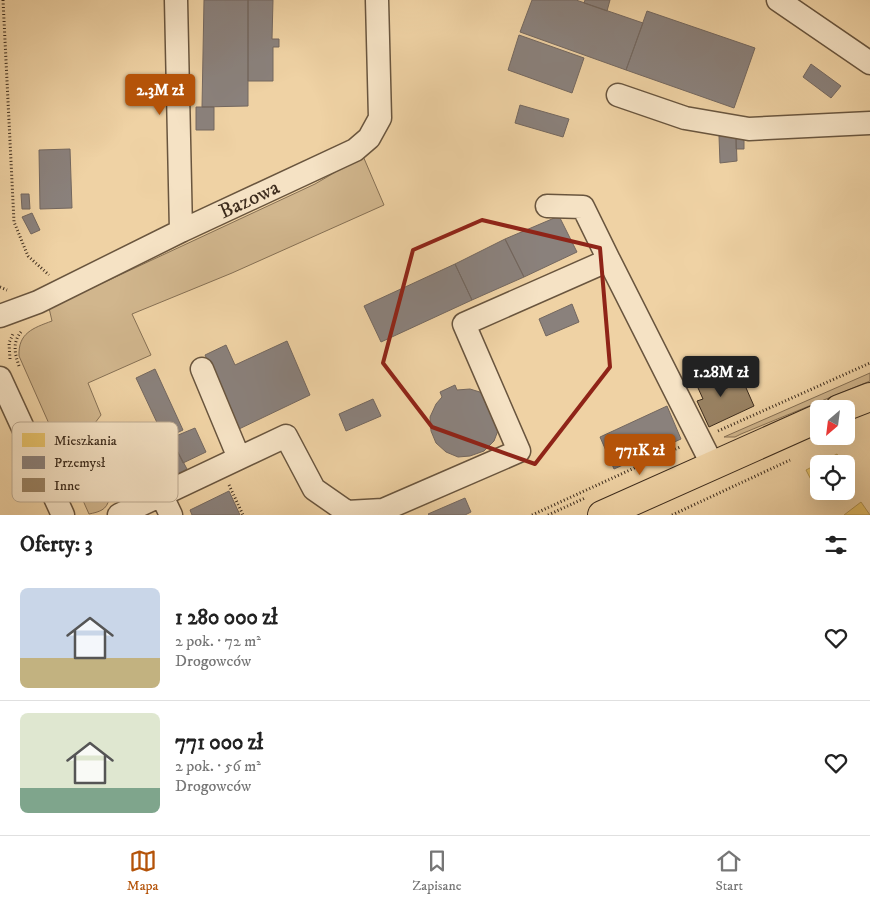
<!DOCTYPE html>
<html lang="pl">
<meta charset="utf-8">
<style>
:root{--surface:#fff;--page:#f6f6f6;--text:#222;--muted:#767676;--line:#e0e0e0;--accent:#b45309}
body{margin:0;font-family:"IM FELL DW Pica",serif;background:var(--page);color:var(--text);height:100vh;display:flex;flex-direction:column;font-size:19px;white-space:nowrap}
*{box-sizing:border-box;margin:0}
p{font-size:16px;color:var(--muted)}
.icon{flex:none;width:28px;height:28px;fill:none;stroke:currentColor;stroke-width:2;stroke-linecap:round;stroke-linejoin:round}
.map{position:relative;height:515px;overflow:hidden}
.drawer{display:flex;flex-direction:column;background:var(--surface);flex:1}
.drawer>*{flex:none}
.needle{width:32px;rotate:208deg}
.controls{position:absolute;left:810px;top:400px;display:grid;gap:10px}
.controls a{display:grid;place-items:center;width:45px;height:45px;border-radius:8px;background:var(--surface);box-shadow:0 5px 20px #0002;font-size:25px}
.price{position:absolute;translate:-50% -42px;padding:0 11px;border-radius:5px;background:var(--accent);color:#fff;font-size:16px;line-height:32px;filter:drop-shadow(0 1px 2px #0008)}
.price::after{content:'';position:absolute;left:50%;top:30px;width:15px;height:11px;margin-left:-8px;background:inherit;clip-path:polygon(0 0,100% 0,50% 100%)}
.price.selected{background:#222;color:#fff}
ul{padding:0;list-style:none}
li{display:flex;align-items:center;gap:15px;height:125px;padding:0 20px}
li+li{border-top:1px solid var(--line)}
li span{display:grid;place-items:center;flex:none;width:140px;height:100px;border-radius:8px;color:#555}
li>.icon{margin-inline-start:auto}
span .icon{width:60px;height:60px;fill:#fffc;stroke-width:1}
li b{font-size:21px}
h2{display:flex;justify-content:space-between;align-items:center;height:60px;padding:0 20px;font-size:21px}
.menu{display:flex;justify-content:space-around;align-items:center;height:70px;border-top:1px solid var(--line);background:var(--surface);font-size:14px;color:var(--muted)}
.menu a{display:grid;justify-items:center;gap:2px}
.menu .selected{color:var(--accent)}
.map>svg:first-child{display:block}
.green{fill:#d1b68d;stroke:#867054}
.homes{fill:#e9c46a;stroke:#b59653}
.industry{fill:#8a817c;stroke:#73675f}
.building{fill:#998263;stroke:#3c2b1c}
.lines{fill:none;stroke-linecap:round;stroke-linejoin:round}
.minor-casing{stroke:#69553e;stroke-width:25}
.major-casing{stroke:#3c2b1c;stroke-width:30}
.path{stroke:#3c2b1c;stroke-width:3;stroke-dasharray:1 2.5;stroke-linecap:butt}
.minor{stroke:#f5e2c4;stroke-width:22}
.major{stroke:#efd2a4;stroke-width:28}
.marked{fill:none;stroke:#8f2418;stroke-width:4;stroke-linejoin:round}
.labels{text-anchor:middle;stroke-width:5;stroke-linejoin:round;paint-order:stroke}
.street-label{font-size:21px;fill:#3c2b1c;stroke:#f5e2c4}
.key{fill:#f5e2c4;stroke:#beab92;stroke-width:1}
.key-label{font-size:14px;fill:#3c2b1c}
</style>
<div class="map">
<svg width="870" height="515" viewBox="0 0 870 515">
<rect width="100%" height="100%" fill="#efd2a4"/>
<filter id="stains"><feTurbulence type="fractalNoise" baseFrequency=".004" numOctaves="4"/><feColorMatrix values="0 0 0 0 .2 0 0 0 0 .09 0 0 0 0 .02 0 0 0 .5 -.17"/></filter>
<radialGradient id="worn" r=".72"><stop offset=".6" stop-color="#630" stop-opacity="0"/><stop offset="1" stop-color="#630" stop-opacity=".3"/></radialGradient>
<path class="green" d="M363,156L384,205L232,273L132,314L151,355L88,383L101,415L92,427L80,432L109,499C107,510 99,512 89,514L19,356C18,333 33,328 52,321L49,308L315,184Z
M870,373V381L741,434L735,437H724Z"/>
<path class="homes" d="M837,454L843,464H819V491H832L820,497L806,470Z
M861,502L870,515H844Z"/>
<path class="industry" d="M204,0H248V106L202,107Z
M248,0H273L272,39H279V47H273V81H248Z
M532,0H576L643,23L626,70L520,32Z
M585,0H610L607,11L584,3Z
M647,11L755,48L734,108L626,70Z
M519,35L584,58L572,93L508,70Z
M811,64L841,86L831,98L803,77Z
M520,105L569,119L563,137L515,123Z
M196,107H214V130H196Z
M719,136H736L737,161L720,163Z
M736,136H744V149H736Z
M70,149L72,208L40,209L39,150Z
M21,194H29L30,209H22Z
M32,213L40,230L31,234L22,217Z
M559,216L577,252L524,277L505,239Z
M505,239L524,277L472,300L455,264Z
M455,264L472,300L381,342L364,306Z
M572,304L579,322L546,336L539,319Z
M287,341L310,395L239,429L205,355L226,345L235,365Z
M155,369L183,430L160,441L155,432L160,429L136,378Z
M455,385L457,390L470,389L483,393L499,428L494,441L484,451L470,456L458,457L446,452L436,443L431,431L430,417L436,404L442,397L440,392Z
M373,399L381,416L346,431L339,414Z
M667,406L681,439L614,469L600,437Z
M195,428L206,452L183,463L171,438Z
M172,441L187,469L167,479L153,449Z
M229,491L240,515H192L190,510Z
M465,498L471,512L465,515H429L428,514Z"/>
<path class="building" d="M716,369L725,389L743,381L754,406L709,427L697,401L703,399L694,379Z"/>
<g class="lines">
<g class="minor-casing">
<path id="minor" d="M176,0L181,231
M778,0L870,63
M618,95L685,118L749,129L870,123
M547,206L583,207L609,260
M0,316L38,302L181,231L355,150L369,138L380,118L377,0
M202,369L239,458
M0,378L63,515
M161,494L171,515
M119,515L286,436L314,489L347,512L383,510L519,451L464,324L609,260L713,466"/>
</g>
<g class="major-casing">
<path id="major" d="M839,409L870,397
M602,515L819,418"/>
</g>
<path class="path" d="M3,0L14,222L28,256L49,275
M0,287L7,290
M10,359L9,343L13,334
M19,366C15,354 12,343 21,332
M718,431L870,363
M229,485L243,515
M532,515L680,447
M548,515L585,498
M672,515L790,460"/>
<use href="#minor" class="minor"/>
<use href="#major" class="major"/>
</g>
<path class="marked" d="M482,220L600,248L610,367L535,464L432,427L383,363L413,250Z"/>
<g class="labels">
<g class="street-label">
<text transform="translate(249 199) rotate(-25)" y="7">Bazowa</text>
</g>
</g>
<rect x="12" y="422" width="166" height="80" rx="8" class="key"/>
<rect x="22" y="433" width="23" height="14" fill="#e9c46a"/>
<rect x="22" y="456" width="23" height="13" fill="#8a817c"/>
<rect x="22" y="478" width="23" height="14" fill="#998263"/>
<g class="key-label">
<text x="54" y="445">Mieszkania</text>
<text x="54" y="467">Przemysł</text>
<text x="54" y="490">Inne</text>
</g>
<rect width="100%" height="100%" filter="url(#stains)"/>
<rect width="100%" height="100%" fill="url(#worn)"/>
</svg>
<div class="controls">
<a><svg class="needle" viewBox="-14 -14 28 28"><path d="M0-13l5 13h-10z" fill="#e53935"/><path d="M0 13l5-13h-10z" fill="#767676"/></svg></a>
<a><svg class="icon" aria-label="locate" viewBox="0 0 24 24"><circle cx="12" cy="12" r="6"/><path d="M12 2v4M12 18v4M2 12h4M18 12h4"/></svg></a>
</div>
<b class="price" style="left:160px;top:116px">2.3M zł</b>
<b class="price selected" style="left:721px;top:398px">1.28M zł</b>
<b class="price" style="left:640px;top:476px">771K zł</b>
</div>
<section class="drawer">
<h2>Oferty: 3<svg class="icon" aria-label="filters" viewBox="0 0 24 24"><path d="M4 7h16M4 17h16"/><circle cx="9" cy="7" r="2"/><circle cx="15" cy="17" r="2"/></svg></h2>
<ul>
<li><span style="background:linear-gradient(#c9d6e8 70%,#c2b280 0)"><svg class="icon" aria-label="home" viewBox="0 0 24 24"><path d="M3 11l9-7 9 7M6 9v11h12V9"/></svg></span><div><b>1 280 000 zł</b><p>2 pok. · 72 m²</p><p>Drogowców</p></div><svg class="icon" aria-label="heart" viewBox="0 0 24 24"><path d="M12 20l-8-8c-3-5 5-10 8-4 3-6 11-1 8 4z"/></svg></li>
<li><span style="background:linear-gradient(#dfe7d0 75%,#7fa58c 0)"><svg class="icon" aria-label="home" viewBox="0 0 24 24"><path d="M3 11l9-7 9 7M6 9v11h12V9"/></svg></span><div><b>771 000 zł</b><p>2 pok. · 56 m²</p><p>Drogowców</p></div><svg class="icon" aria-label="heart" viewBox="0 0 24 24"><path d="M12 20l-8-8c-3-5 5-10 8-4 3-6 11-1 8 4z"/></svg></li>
</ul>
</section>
<nav class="menu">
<a class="selected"><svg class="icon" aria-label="map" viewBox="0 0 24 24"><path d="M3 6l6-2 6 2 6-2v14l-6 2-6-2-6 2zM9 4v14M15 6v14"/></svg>Mapa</a>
<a><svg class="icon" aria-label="saved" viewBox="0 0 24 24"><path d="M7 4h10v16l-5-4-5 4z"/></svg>Zapisane</a>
<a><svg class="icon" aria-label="home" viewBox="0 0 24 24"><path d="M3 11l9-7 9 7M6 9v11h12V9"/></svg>Start</a>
</nav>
